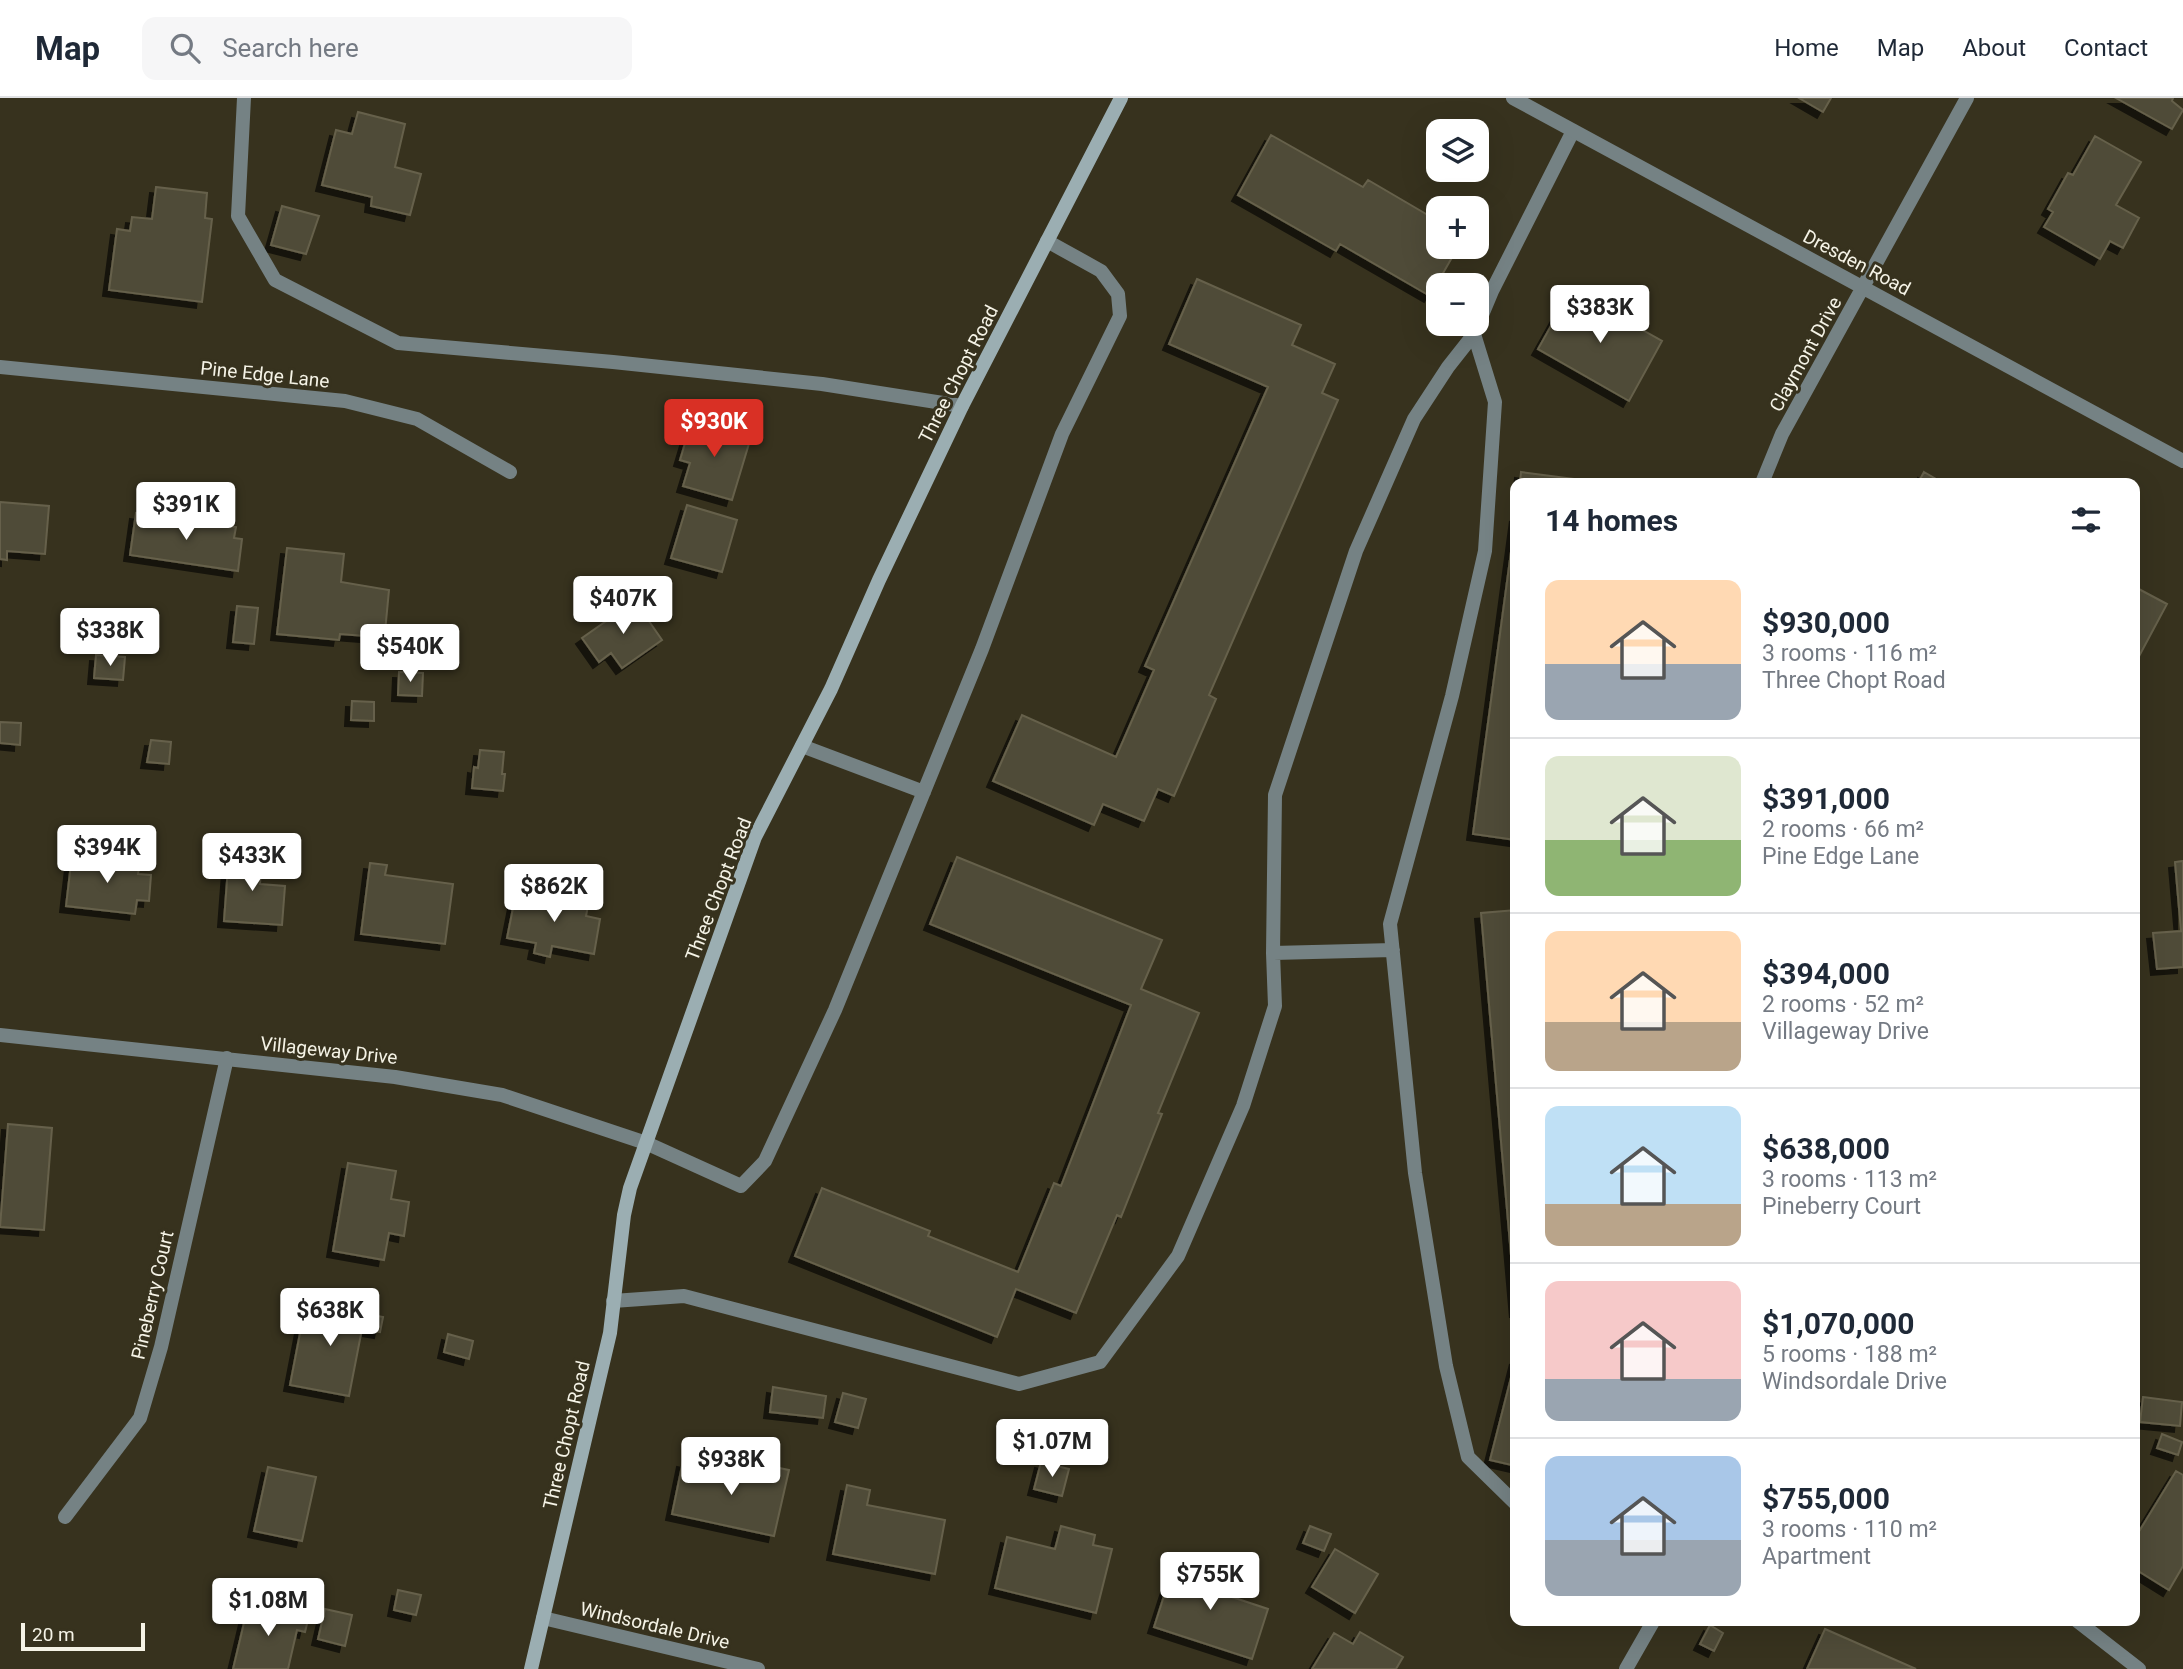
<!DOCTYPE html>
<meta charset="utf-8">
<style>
:root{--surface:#fff;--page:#f6f6f7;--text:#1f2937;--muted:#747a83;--line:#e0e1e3;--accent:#d93025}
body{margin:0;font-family:Roboto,sans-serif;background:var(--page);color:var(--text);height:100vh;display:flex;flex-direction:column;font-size:26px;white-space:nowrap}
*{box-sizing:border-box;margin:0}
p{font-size:23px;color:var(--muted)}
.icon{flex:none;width:38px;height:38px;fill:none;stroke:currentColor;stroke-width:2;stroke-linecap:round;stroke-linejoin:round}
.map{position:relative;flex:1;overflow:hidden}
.sheet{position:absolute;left:1510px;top:380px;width:630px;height:1148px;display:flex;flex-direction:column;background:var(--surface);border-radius:14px;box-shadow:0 7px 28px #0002}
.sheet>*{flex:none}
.fabs{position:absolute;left:1426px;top:21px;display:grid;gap:14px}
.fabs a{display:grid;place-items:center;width:63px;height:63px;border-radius:14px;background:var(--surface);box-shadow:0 7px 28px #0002;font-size:35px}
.scale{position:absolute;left:21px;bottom:18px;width:124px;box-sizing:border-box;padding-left:7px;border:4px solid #f5f3e6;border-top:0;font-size:19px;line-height:24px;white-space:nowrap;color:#f5f3e6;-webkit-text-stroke:5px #37321e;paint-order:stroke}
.price{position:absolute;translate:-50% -60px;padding:0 16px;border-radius:7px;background:#fff;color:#222;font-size:23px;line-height:46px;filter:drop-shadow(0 2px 4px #0008)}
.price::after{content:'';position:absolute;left:50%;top:42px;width:21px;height:16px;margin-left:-10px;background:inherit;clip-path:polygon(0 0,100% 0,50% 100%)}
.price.selected{background:var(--accent);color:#fff}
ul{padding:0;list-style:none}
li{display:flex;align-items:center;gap:21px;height:175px;padding:0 35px}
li+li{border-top:2px solid var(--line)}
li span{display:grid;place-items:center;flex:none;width:196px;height:140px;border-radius:14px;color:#555}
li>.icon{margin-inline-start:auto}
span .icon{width:84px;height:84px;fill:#fffc;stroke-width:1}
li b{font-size:30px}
h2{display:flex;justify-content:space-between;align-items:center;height:84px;padding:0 35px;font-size:30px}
header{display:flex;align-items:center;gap:42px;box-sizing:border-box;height:98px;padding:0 35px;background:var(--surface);border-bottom:2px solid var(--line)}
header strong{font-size:33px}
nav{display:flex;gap:38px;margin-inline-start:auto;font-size:24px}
.search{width:490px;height:63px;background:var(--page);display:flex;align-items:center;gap:18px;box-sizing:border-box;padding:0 24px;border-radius:14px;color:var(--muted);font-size:26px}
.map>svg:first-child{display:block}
.building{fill:#504c37;stroke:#66614b;stroke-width:2;filter:url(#shadow)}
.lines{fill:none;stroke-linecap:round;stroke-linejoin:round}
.service{stroke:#758284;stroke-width:14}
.minor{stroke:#758284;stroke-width:14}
.secondary{stroke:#9baeb2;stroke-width:14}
.labels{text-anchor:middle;stroke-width:6;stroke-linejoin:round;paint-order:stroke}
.street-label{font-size:19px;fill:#f5f3e6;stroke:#37321e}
</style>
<header>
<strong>Map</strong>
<div class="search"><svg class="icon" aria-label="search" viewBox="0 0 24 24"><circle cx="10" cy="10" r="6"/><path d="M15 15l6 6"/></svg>Search here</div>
<nav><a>Home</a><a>Map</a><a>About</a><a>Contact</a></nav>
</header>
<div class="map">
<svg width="2183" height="1571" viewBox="0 0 2183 1571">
<defs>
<filter id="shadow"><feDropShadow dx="-6" dy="6" stdDeviation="0" flood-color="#0009"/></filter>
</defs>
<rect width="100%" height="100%" fill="#37321e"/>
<path class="building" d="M1799,0H1831L1823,14Z
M2116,0H2173L2172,3L2183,12L2172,31Z
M358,14L405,26L395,69L421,76L410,117L371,108L372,99L322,87L336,32L352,36Z
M1271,37L1363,89L1368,82L1438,123V149H1458L1430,198L1340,146L1336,153L1238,97Z
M2095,38L2141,64L2116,107L2139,120L2123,150L2110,143L2100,161L2044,129L2053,114L2048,111L2068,75L2073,77Z
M156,89L207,95L205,120L212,121L202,204L109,192L117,131L130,133L132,119L152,121Z
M282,108L319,118L306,156L271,147Z
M1197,181L1301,227L1292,247L1335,266L1322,295L1338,302L1209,597L1216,601L1174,698L1158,691L1144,723L1103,706L1094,727L993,683L1022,617L1116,659L1154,572L1145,568L1268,289L1169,246Z
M1571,192L1662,243L1629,303L1538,251Z
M692,322L751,339L732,402L683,388L690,365L680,362Z
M1521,374L1590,383L1589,385H1520Z
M1924,374L1943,385H1918Z
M0,404L49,408L45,456L7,453V462L0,461Z
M687,407L737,422L722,474L671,460Z
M136,415L236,429L234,440L242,441L238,473L130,457Z
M1516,417V742L1473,736Z
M287,450L344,456L341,484L389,492L385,534L365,532V538L340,536L339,542L277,536Z
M2135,489L2167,506L2137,562L2135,560Z
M635,503L662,542L622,570L611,555L599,564L582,540Z
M237,508L258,510L254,546L233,544Z
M96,557L125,559L123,582L94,580Z
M399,574L423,575L422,598L398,597Z
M352,603L374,604V623L351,622Z
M0,624L21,625L20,647L0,645Z
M151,642L171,644L169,666L147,664Z
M480,652L504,654L502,676H505L503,693L472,690L474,669L478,670Z
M229,756L262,758L260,786L285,788L282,827L224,823Z
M72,757L140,764L138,776L151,777L149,803L137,802L135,816L66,808Z
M957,759L1162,842L1141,891L1199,915L1158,1015L1162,1016L1121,1119L1117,1117L1076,1215L1016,1191L997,1239L795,1158L822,1090L930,1133L928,1138L1018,1174L1054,1085L1061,1088L1131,907L930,826Z
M2183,763V869L2157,871L2153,835L2181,833L2175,764Z
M370,765L387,767L385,777L453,786L445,846L361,836Z
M543,795L589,803L586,818L600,821L594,856L552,848L550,859L534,855L536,845L507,840L515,800L541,804Z
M1516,812V1214L1481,815Z
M8,1026L52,1030L44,1132L0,1129Z
M348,1065L396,1073L391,1101L409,1104L404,1138L389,1135L384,1162L333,1153Z
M306,1204L383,1219L380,1234L362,1231L349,1298L290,1287Z
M448,1236L473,1243L469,1261L444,1254Z
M1516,1260V1368L1490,1362Z
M773,1289L826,1298L823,1320L770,1314Z
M843,1295L866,1301L858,1330L835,1324Z
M2143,1299L2182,1304L2180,1328L2140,1324Z
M2162,1336L2182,1344L2178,1357L2157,1350Z
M683,1363L762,1380L765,1367L789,1372L774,1438L672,1416Z
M1041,1364L1069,1371L1062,1398L1034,1391Z
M268,1369L316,1379L302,1443L254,1433Z
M2176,1373L2183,1377V1468L2169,1492L2135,1471V1440Z
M847,1387L870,1392L867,1407L945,1422L935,1476L833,1456Z
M1061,1428L1095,1437L1093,1447L1112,1451L1096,1515L995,1490L1007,1439L1055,1451Z
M1310,1428L1331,1436L1324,1453L1303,1445Z
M1335,1451L1378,1476L1355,1515L1312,1489Z
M1192,1463L1226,1475L1220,1495L1268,1511L1252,1561L1154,1529L1172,1473L1187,1478Z
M398,1492L421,1497L416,1517L394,1512Z
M249,1504L309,1518L305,1534L297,1532L288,1571H233Z
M325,1511L352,1517L345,1548L318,1541Z
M1710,1527L1723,1535L1714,1553L1700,1546Z
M1825,1531L1916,1571H1807Z
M1360,1534L1403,1559L1396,1571H1312L1334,1535L1353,1546Z"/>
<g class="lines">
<path class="service" d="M244,0L238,118L275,182L398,245L613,264L822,286L962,308
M1474,236L1495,304L1485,453L1452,598L1390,826L1415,1075L1446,1268L1468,1359L1516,1406
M802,648L924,694
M1273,855L1393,852
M646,1045L741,1088L765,1063L835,912L982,551L1062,336L1120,218L1118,196L1101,173L1047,143
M613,1203L684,1198L1019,1286L1100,1264L1178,1158L1243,1008L1275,908L1273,855L1275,697L1356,453L1414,321L1448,269L1474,236L1492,193L1573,33"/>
<path class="minor" d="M1513,0L2183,363
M0,269L345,303L417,321L510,374
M1762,385L1782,336L1967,0
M0,937L395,979L502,997L646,1045
M65,1419L140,1320L161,1249L227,960
M543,1520L758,1571
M2076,1522L2139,1571
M1626,1571L1654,1522"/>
<path class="secondary" d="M531,1571L610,1235L624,1117L630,1090L755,739L831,591L879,482L962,308L1121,0"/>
</g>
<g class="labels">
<g class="street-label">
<text transform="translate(1857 164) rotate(28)" y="7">Dresden Road</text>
<text transform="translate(1805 256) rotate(-61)" y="7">Claymont Drive</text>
<text transform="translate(265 276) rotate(6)" y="7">Pine Edge Lane</text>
<text transform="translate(958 276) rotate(-63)" y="7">Three Chopt Road</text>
<text transform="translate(718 791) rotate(-69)" y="7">Three Chopt Road</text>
<text transform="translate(329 952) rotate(6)" y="7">Villageway Drive</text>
<text transform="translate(152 1197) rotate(-77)" y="7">Pineberry Court</text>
<text transform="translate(566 1337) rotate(-77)" y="7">Three Chopt Road</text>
<text transform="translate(655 1527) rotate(13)" y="7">Windsordale Drive</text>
</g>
</g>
</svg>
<div class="fabs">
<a><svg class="icon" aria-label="layers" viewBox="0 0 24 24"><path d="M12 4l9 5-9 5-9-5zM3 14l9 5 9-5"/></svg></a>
<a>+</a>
<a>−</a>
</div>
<div class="scale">20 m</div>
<b class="price" style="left:1600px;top:247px">$383K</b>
<b class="price selected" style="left:714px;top:361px">$930K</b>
<b class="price" style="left:186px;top:444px">$391K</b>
<b class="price" style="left:623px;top:538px">$407K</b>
<b class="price" style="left:110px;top:570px">$338K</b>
<b class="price" style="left:410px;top:586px">$540K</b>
<b class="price" style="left:107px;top:787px">$394K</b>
<b class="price" style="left:252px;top:795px">$433K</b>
<b class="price" style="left:554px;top:826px">$862K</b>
<b class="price" style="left:330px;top:1250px">$638K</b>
<b class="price" style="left:1052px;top:1381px">$1.07M</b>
<b class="price" style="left:731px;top:1399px">$938K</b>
<b class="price" style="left:1210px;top:1514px">$755K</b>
<b class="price" style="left:268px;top:1540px">$1.08M</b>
<section class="sheet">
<h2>14 homes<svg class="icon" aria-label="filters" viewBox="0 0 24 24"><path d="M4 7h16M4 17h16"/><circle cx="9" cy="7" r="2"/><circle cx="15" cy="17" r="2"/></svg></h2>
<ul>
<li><span style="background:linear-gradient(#ffd9b3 60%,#9aa5b1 0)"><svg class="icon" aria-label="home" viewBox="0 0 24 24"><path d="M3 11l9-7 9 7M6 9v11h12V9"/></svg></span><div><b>$930,000</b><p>3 rooms · 116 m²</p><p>Three Chopt Road</p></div></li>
<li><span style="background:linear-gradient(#dfe7d0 60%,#8fb573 0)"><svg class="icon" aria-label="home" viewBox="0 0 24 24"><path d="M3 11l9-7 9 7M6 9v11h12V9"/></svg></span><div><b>$391,000</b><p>2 rooms · 66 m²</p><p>Pine Edge Lane</p></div></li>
<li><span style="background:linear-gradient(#ffd9b3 65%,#b9a48a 0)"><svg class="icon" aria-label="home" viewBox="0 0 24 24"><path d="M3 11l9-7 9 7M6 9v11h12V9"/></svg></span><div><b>$394,000</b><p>2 rooms · 52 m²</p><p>Villageway Drive</p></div></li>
<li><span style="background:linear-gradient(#bfe0f5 70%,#b9a48a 0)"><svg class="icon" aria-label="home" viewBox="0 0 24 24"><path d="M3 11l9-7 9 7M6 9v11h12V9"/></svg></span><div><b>$638,000</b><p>3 rooms · 113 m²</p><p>Pineberry Court</p></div></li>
<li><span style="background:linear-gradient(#f6c9c9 70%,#9aa5b1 0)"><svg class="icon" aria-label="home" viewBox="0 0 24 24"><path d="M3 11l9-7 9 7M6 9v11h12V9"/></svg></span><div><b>$1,070,000</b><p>5 rooms · 188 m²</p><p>Windsordale Drive</p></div></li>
<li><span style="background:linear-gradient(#a9c7e8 60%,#9aa5b1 0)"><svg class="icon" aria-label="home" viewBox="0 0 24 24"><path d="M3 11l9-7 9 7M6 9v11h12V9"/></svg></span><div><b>$755,000</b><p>3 rooms · 110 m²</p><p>Apartment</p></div></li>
</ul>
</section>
</div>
